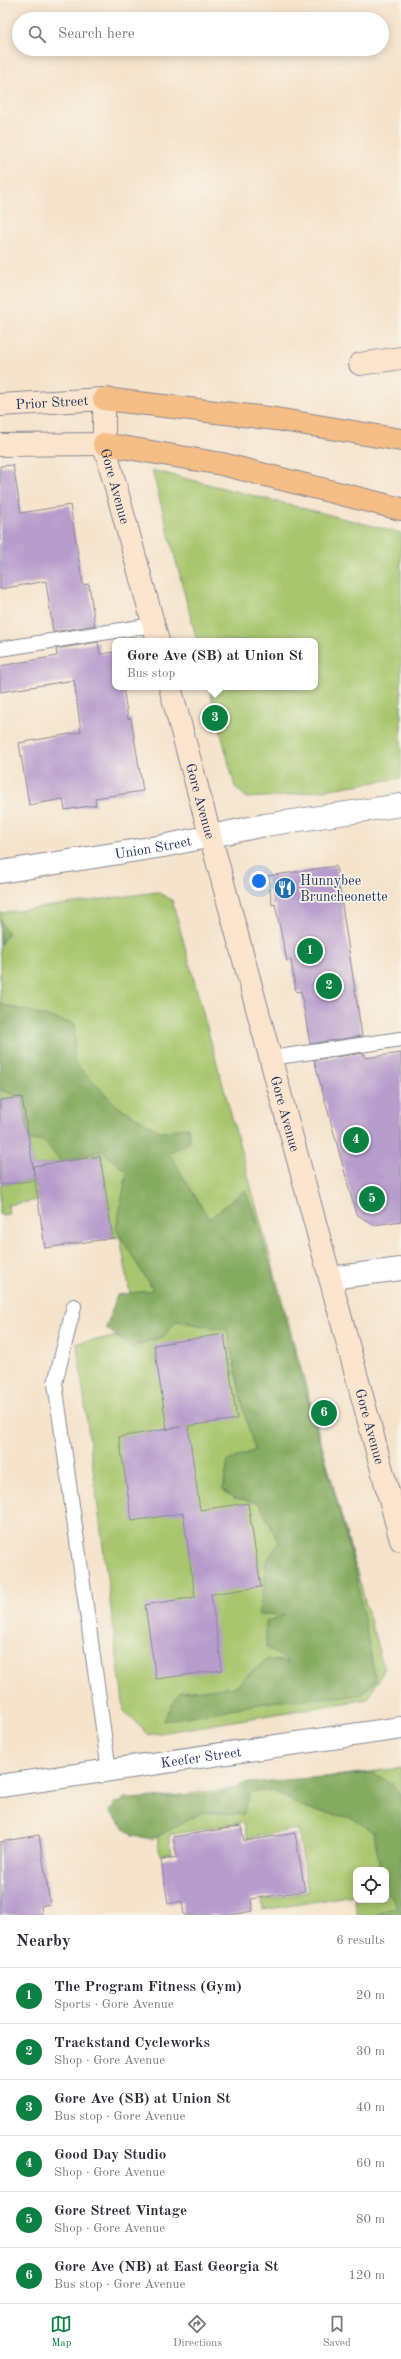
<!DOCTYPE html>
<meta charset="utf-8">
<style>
:root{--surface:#fff;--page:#f2f2f3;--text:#2b2b33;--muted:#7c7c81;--line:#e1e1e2;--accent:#0b8043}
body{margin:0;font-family:"Old Standard TT",serif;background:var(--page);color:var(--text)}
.controls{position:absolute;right:12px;bottom:12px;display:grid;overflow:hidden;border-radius:8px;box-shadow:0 2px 10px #0003}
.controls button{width:36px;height:36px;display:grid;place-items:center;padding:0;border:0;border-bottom:1px solid var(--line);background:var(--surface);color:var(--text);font:20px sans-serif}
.you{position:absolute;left:259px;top:881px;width:14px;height:14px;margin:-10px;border:3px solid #fff;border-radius:50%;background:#1a73e8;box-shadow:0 0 0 6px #1a73e833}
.badge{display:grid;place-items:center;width:26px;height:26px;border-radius:50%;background:var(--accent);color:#fff;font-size:13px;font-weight:700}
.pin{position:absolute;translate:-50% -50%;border:2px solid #fff;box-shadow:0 1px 4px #0006}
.popup{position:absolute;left:112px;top:638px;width:206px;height:52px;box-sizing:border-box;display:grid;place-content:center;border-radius:8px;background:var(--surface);filter:drop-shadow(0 1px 3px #0005);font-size:13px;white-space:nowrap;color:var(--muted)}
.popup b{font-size:15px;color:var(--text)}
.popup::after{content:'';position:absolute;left:50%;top:100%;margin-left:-8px;border:8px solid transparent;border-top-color:var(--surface)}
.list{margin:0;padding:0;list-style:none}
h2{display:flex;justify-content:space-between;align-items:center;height:52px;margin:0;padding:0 16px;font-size:17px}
h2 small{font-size:13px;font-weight:400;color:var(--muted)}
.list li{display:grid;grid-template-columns:26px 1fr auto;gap:12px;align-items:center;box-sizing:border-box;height:56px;padding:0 16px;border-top:1px solid var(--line)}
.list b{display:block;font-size:15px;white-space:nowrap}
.list p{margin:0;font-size:13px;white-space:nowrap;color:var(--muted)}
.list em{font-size:13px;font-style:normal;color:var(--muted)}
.icon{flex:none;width:22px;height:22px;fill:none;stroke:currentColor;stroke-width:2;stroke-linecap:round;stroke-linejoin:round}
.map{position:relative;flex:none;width:401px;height:1915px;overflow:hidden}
.search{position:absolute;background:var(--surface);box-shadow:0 2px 10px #0003;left:12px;right:12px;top:12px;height:44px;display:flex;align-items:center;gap:10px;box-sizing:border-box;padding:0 14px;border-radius:22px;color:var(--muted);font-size:15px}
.sheet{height:388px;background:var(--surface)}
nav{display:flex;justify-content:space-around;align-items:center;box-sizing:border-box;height:56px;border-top:1px solid var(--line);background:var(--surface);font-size:11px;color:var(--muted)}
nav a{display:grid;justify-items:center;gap:2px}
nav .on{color:var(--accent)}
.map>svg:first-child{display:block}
</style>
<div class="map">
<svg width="401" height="1915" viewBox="0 0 401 1915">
<rect width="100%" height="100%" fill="#f7f3e8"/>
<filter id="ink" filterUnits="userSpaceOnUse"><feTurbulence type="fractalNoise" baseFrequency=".025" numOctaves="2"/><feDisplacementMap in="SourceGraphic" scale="8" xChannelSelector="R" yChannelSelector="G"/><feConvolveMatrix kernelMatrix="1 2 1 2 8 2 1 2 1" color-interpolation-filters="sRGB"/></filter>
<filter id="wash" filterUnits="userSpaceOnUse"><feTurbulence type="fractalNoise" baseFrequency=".012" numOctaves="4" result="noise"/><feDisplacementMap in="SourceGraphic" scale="16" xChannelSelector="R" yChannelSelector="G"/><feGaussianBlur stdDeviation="0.9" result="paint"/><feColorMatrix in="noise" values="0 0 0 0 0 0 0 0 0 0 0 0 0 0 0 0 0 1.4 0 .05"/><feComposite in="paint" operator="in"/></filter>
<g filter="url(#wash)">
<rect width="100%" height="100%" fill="#f5e3cc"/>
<g fill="#a7c66d" stroke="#617a66" fill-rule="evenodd">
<polygon points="152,470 401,533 401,778 284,796 247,798 235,787 209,687 315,687 315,641 197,641"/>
<polygon points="157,892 172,900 384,1670 368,1699 148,1735 124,1711 77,1343 137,1333 120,1237 113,1238 100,1156 33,1166 22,1097 0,1100 0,913"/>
<polygon points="35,1180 38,1200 8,1205 9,1214 0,1215 0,1185"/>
<path d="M401 1768V1915H357L354 1895 263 1910 262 1900 308 1892 298 1829 247 1838 244 1822 169 1835 172 1854 160 1855 153 1813 119 1815 113 1803ZM356 1870H386V1900H356Z"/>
</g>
<g fill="#85ab60" stroke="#506d5f">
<polygon points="0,919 8,934 0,945"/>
<polygon points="0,1004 75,1024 74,1062 117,1106 162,1132 188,1127 190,1142 169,1153 209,1219 245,1190 257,1220 270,1266 354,1565 376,1681 360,1695 270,1702 163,1721 180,1692 234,1687 268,1659 289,1662 266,1647 266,1621 286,1615 258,1614 264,1587 266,1562 279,1543 259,1503 235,1498 223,1490 228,1461 255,1450 244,1412 227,1330 176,1321 163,1337 131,1347 106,1328 117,1295 153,1290 116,1229 127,1172 102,1151 61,1162 43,1140 30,1141 22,1097 0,1090"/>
<polygon points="374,1773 393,1785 401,1797 401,1915 376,1915 397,1906 386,1889 386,1870 380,1870 374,1832 352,1818 307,1809 271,1790 251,1792 243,1815 202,1812 153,1839 132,1836 109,1811 124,1799 218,1795 245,1783"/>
</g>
<g id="blocks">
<g fill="#b79ccc">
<polygon points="13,465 21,513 70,505 83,585 89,584 95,625 53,632 46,581 0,589 0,466"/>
<polygon points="98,642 100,654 115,652 115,687 123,687 128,719 131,718 143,791 95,798 96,805 65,810 63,799 29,805 19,743 81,732 74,680 0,692 0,666 57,656 56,649"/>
<polygon points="336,866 362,1036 310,1044 301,991 296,992 291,960 287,961 275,904 272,905 268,876"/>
<polygon points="364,1053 365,1058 401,1053 401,1221 374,1225 356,1214 314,1060"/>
<polygon points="22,1097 35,1180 0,1185 0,1100"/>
<polygon points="100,1156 113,1238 45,1248 33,1166"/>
<polygon points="224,1334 237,1419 188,1426 200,1510 248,1503 261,1587 211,1594 222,1670 156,1679 145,1605 195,1597 183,1513 132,1521 119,1437 180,1427 167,1429 154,1345"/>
<polygon points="241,1826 244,1841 295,1833 305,1891 251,1899 253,1911 231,1915 184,1915 182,1901 168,1904 161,1860 177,1857 173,1837"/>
<polygon points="39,1835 50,1904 41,1906 42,1915 0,1915 0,1842"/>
</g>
</g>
</g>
<g filter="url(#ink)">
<use href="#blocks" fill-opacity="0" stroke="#888995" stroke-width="1"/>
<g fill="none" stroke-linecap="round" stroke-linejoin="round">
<g stroke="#888995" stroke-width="16">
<g id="lane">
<polyline points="0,649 153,625"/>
<polyline points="271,1058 401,1039"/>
<polyline points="74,1306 55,1383 109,1771"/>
</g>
</g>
<g stroke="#888995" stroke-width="24">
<g id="street">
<path id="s1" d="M0 872 163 846 265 825 401 805"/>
<polyline points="330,1278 401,1269"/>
<path id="s2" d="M0 1786 401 1728"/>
</g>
</g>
<g stroke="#888995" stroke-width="24">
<g id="secondary">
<polyline points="360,364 401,358"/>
<path id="s3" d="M0 405 104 399V444L158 641"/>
<polyline points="0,445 104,444"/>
<path id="s4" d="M170 687 401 1540"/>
</g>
</g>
<g stroke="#888995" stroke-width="24">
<g id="primary">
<polyline points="104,399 276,419 401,440"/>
<polyline points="104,444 222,464 401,509"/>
</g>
</g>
<use href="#lane" stroke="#fff" stroke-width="14"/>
<use href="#street" stroke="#fff" stroke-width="22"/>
<use href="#secondary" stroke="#fbe5cf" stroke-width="22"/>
<use href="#primary" stroke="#f6be87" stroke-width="22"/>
</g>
</g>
<defs>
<g id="restaurant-disc" transform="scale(1.15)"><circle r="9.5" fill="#1f6fb2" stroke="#f7f3e8"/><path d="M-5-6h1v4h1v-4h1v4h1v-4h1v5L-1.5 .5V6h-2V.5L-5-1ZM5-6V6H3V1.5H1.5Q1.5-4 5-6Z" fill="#fff"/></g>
</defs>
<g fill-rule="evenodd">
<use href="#restaurant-disc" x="285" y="888"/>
</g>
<g text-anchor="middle" stroke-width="3.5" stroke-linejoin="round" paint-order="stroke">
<g font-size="14" fill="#1b2f5e" stroke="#f7f3e8">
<text dy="5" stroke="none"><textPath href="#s3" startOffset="52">Prior Street</textPath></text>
<text dy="5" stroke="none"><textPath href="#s3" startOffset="193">Gore Avenue</textPath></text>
<text dy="5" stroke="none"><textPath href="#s4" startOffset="118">Gore Avenue</textPath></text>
<text dy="5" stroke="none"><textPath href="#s1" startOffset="155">Union Street</textPath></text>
<text dy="5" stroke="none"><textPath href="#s4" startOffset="442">Gore Avenue</textPath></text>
<text dy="5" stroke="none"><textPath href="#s4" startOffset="766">Gore Avenue</textPath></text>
<text dy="5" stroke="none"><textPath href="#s2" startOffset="203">Keefer Street</textPath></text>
</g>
<g font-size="14" fill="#1b2f5e" stroke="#f7f3e8" text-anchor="start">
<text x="300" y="885">Hunnybee<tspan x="300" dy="16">Bruncheonette</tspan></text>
</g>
</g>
</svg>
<div class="controls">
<button><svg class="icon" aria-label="locate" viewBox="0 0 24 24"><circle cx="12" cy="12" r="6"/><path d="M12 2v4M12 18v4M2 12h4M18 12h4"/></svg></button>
</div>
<div class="you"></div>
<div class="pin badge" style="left:310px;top:951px">1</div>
<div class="pin badge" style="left:329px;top:986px">2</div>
<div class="pin badge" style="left:215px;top:718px">3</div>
<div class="popup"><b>Gore Ave (SB) at Union St</b>Bus stop</div>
<div class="pin badge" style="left:356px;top:1140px">4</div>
<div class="pin badge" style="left:372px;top:1199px">5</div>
<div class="pin badge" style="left:324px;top:1413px">6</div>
<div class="search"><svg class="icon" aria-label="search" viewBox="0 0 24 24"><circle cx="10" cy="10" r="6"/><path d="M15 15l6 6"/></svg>Search here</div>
</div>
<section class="sheet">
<h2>Nearby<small>6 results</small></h2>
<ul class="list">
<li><span class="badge">1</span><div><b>The Program Fitness (Gym)</b><p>Sports · Gore Avenue</p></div><em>20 m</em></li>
<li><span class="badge">2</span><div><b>Trackstand Cycleworks</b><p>Shop · Gore Avenue</p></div><em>30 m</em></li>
<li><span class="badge">3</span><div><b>Gore Ave (SB) at Union St</b><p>Bus stop · Gore Avenue</p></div><em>40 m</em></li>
<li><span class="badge">4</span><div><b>Good Day Studio</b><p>Shop · Gore Avenue</p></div><em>60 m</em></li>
<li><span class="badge">5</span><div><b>Gore Street Vintage</b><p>Shop · Gore Avenue</p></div><em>80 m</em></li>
<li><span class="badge">6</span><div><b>Gore Ave (NB) at East Georgia St</b><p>Bus stop · Gore Avenue</p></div><em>120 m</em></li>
</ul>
</section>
<nav>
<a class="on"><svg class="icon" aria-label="map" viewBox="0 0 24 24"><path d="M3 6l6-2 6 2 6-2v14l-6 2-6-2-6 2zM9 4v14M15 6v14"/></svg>Map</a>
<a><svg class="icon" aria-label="directions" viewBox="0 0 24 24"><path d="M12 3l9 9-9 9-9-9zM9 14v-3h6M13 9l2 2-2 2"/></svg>Directions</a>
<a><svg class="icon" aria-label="saved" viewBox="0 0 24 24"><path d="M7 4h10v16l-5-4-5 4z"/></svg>Saved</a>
</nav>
